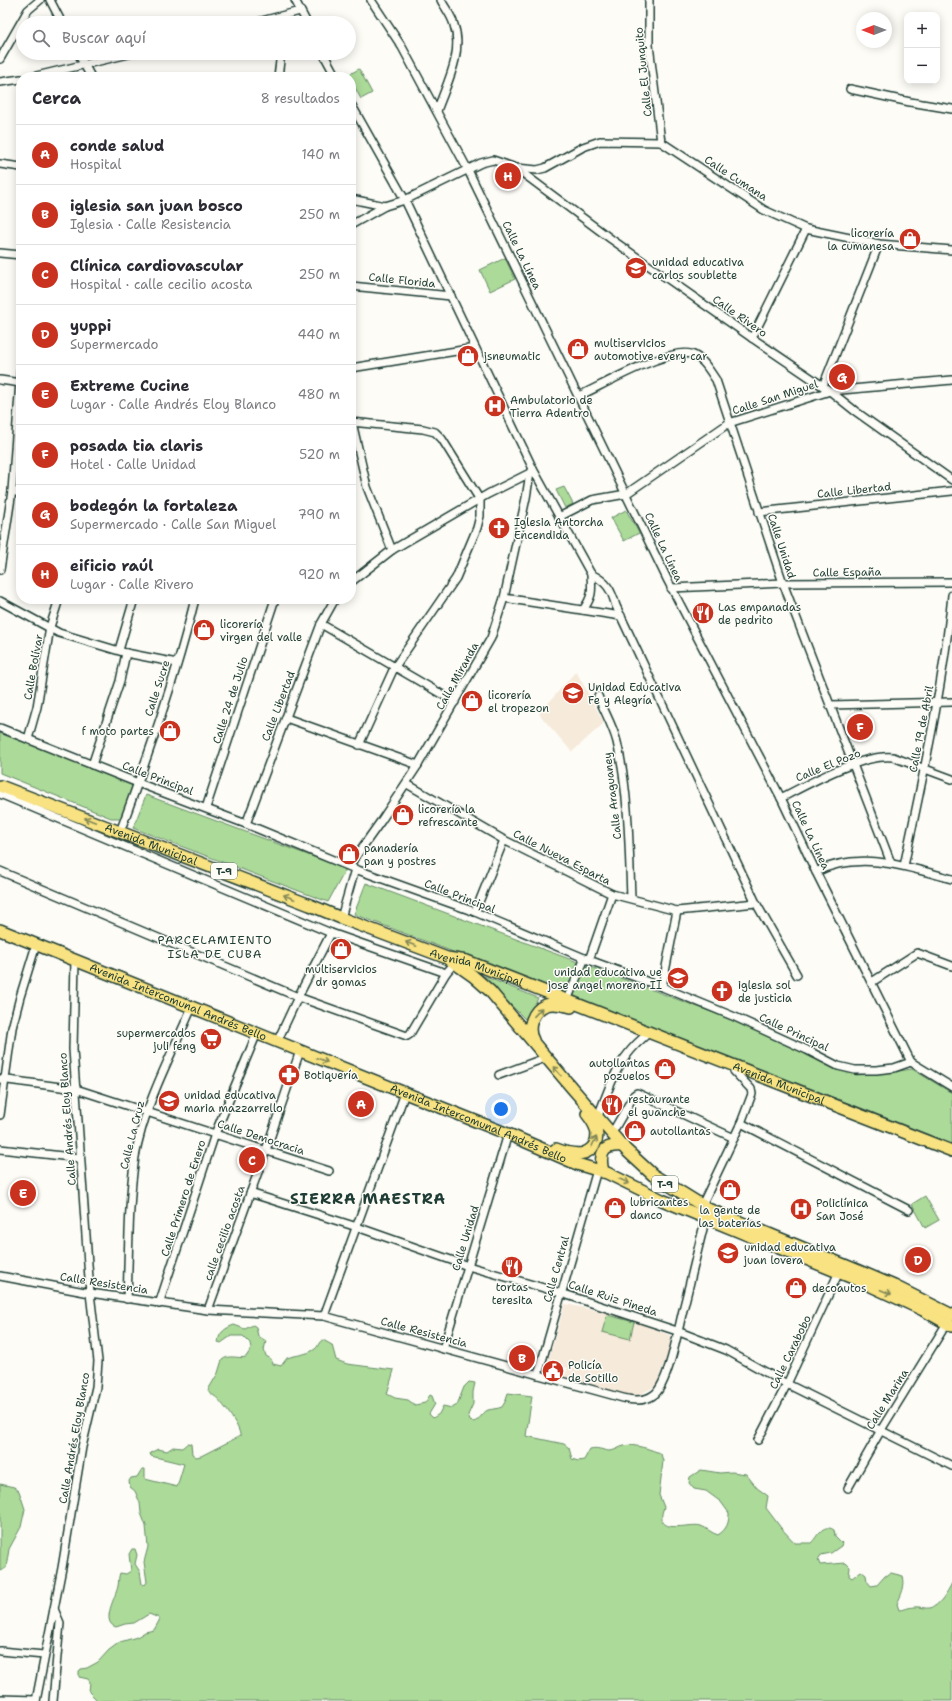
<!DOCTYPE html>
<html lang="es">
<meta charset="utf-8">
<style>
:root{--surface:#fff;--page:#f2f2f3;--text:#2b2b33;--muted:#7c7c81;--line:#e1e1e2;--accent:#c8321e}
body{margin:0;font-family:"Shantell Sans",sans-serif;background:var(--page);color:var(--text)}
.controls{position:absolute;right:12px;top:12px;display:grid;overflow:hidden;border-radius:8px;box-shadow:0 2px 10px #0003}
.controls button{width:36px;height:36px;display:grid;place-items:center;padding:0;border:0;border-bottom:1px solid var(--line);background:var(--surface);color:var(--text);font:20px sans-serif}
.compass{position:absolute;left:856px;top:12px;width:36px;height:36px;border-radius:50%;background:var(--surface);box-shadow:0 2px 10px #0003;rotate:270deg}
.you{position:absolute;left:501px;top:1109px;width:14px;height:14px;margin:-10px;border:3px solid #fff;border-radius:50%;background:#1a73e8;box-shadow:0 0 0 6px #1a73e833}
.badge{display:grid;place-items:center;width:26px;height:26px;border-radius:50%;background:var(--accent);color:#fff;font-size:13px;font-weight:700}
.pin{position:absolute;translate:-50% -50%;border:2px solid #fff;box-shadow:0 1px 4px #0006}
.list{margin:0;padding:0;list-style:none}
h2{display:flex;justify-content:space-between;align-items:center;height:52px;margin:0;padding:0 16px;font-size:17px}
h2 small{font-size:13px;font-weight:400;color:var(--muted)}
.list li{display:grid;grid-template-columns:26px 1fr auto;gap:12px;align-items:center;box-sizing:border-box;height:60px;padding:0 16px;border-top:1px solid var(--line)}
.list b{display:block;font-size:15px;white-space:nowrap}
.list p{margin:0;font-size:13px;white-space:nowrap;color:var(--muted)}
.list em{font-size:13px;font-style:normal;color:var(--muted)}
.icon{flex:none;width:22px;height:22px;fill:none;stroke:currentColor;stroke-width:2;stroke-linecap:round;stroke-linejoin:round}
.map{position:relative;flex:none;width:952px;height:1701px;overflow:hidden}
.search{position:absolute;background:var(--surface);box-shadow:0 2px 10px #0003;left:16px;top:16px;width:340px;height:44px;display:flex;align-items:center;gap:10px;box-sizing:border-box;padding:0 14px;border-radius:22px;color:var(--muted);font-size:15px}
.panel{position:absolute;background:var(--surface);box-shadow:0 2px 10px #0003;left:16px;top:72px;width:340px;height:532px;border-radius:16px}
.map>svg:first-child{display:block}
</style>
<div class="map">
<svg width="952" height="1701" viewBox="0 0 952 1701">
<rect width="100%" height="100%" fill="#fdfcf7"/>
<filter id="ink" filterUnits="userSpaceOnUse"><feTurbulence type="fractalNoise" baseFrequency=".025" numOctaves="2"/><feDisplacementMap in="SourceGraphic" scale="8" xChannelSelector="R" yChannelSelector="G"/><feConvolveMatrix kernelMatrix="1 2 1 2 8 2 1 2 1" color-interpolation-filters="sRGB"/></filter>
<g filter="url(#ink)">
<g fill="#f6eada">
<polygon points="576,671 604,723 572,752 539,714"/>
<polygon points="167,1093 177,1096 172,1108 162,1106"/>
<polygon points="565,1304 619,1315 674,1337 656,1386 635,1397 564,1378 568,1368 548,1361"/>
</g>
<g fill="#acda99" stroke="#668c66">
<polygon points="359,69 372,93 361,99 351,80 351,77 348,75"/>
<polygon points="505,258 515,279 490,291 480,270"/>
<polygon points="564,487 573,504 565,508 556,490"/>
<polygon points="626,510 639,533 624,541 611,518"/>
<polygon points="0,732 130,783 133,787 121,818 111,818 0,773"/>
<polygon points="146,795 346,869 328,902 133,828"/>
<polygon points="366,883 738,1022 856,1075 886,1073 912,1069 952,1093 952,1144 861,1108 354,914"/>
<polygon points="481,975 538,998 527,1021"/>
<polygon points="925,1196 939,1220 925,1228 912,1204"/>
<polygon points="607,1315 634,1322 630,1339 602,1332"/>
<path d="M234 1325 245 1329 253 1325 256 1327 258 1336 266 1341 264 1350 266 1356 271 1359 273 1364 281 1366 287 1358C295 1355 307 1355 315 1349 319 1346 318 1342 323 1340L332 1345 336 1360 347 1364 394 1370 387 1394 395 1398 408 1400 415 1405 425 1403 430 1395 432 1396 435 1404 429 1414 433 1418 439 1414 443 1406 452 1408 457 1405 464 1387 469 1382 475 1383 473 1392V1404L468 1415 470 1421 473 1422C480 1421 481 1413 488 1410 492 1409 497 1409 502 1407L505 1402 508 1393 532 1396 526 1436 564 1444 569 1448 572 1459 578 1461 584 1460 590 1449C597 1447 602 1450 609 1451 615 1451 619 1447 624 1446 632 1443 654 1450 661 1454L663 1461 659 1495 664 1507C652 1538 690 1522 701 1526 707 1528 711 1533 718 1535 727 1529 729 1523 729 1513L721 1502 706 1491 694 1489 689 1483 690 1477 701 1470 720 1473 732 1472 746 1474 757 1488 768 1496 766 1508 781 1528 795 1543H811C817 1538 822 1522 834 1530L835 1536 842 1543 841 1546 831 1553 821 1555 818 1560 820 1565 846 1563 850 1567 849 1576 852 1578 861 1571 866 1575 867 1581 871 1586 877 1585 885 1576 891 1573 903 1576C906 1586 901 1595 897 1604L899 1610C905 1610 908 1607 914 1607 919 1606 925 1609 930 1608 939 1607 948 1591 952 1583V1701H98L89 1692 90 1682 88 1679 79 1677V1671L81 1669 87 1668 98 1662 109 1650 120 1642 137 1637 145 1632 154 1630 159 1621V1618L149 1614 134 1623 125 1624 116 1627C100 1622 116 1597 118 1586 119 1582 118 1578 120 1573L126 1574 131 1571 129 1554 132 1549H135L137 1555 135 1564 140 1572 142 1584 145 1585 147 1582 144 1562 148 1547 146 1526 141 1513 140 1503 135 1491 130 1487 129 1481 131 1478 137 1477 142 1469H145V1479L177 1487 184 1464 151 1456 150 1453 158 1449 167 1451 173 1447 182 1448 188 1443 191 1444 192 1454 196 1457 201 1456 240 1436C241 1428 223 1404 218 1399 214 1395 211 1395 208 1390L218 1373 222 1360C229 1354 238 1359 246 1357L251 1349 250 1343 243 1336H231L221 1343 218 1342C219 1332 226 1328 234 1325Z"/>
<polygon points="0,1484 14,1487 19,1491 25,1509 21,1527 9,1549 6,1568 0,1571"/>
</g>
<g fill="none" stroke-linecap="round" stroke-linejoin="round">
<g stroke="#1f3d34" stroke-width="10">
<g id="minor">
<polyline points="50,0 62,23"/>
<polyline points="295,0 307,23"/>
<polyline points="371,0 402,47 468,170 668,581 781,798 816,872 911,1062 952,1087"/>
<polyline points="649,0 649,45 661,142"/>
<polyline points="254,23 300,11"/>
<polyline points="78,53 91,77"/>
<polyline points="323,53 336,77"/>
<polyline points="0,59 28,10 40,0"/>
<polyline points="32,77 133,53"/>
<polyline points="278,77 281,53"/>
<polyline points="0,82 21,79"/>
<polyline points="850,89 910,102 952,109"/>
<path d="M351 104 405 200 534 471 591 574C592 591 593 596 583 610"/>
<path d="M437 111C446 85 464 53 454 25 452 16 445 8 441 0"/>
<polyline points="0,164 21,167"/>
<polyline points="516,168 537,170 545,168 583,147 600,141 661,142 764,210 806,229 879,244 952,250"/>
<polyline points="351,199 385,206 405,200 481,163 493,160 516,168 611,239 752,338 830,391 855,411 952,480"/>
<polyline points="351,225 385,206"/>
<polyline points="0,253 21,255"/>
<polyline points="351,286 451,296"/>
<polyline points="752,338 806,229"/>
<polyline points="351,368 475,348"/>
<polyline points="0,380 21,383"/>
<polyline points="823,386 879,244"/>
<path d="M579 396C603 385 667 348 691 354 703 358 709 370 716 380L783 583 891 863"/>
<polyline points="351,422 423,429 435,432 442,439 480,500 480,516 477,528 456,578 394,668 359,745"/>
<polyline points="352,422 367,487 392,550"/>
<polyline points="12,491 21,493"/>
<polyline points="759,512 952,491"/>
<polyline points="559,517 592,500 626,494 729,423 830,391 952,380"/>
<polyline points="0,570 12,491 21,367"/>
<path d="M591 574C607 582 611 589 616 606L756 903"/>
<polyline points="351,582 392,550 488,494 532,472"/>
<polyline points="671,588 783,583 952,582"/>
<polyline points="504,598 621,616"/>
<polyline points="0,601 59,633 126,653 177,663"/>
<polyline points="321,624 455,702"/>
<polyline points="119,650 134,599"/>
<path d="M598 696C604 711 613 726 617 742 629 792 629 846 631 898"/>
<polyline points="830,705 952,702"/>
<polyline points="286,718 418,765"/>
<polyline points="0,728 138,783 246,824 355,869 475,912 589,960 662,987 735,1017 807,1050 838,1066 855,1070 876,1070 894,1068 911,1062"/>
<polyline points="28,739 37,707 50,627 59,599"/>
<polyline points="92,765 120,681 126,653"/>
<polyline points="407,784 504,840 612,894 677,911 756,903 797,975"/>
<polyline points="0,794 331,933 446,973"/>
<path d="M781 798C808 784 863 753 893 757L952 779"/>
<polyline points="206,808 275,599"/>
<polyline points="246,824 321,624 335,599"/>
<path d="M120 832C148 756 176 677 195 599"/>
<polyline points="349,866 381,821 418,765 491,638 504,598 526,498 530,473"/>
<path d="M904 866C923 776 943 687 952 595"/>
<polyline points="0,871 298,997 407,1036 410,1034 446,973 454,964"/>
<path d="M816 872C860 850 908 867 952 879"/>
<polyline points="475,912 504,840"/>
<polyline points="341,918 355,869"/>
<polyline points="589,960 612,894"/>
<polyline points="872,982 917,953 952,966"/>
<polyline points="662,987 677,911"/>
<polyline points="567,1000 585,958"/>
<polyline points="277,1042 298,997 331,933"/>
<polyline points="499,1075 545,1058"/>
<polyline points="0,1079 76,1089 329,1171"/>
<polyline points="0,1115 12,1028 20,997 36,945"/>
<path d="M598 1116C612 1082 616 1061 645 1036"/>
<polyline points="741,1123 909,1210"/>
<polyline points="612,1133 634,1095 637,1093 734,1138"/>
<polyline points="0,1149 80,1158"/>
<polyline points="250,1193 357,1227 468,1266 561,1293 677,1331 726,1350 787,1384 952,1466"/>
<polyline points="702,1205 741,1123 752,1094 751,1089 734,1071"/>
<path d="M0 1276 90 1293 208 1310 324 1316 623 1398C634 1401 645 1402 655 1394 669 1381 678 1330 683 1310 691 1279 698 1248 706 1217"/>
<path d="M127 1299C129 1252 128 1204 135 1157 144 1105 171 1056 192 1007"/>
<polyline points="159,1304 215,1134 257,1033"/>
<polyline points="208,1310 266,1150 300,1051"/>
<polyline points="324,1316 405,1093"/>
<polyline points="443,1349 508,1134"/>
<polyline points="538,1375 597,1170"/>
<polyline points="758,1440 787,1384 839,1272"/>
<polyline points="848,1488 881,1430 947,1323"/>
<polyline points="0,1651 44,1655"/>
<polyline points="0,1699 36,1700"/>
<polyline points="36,1701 62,1568 82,1447 96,1387 98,1361 90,1293 73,1049 75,961"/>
<polyline points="53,1701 60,1623 54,1609"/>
</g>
</g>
<g stroke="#1f3d34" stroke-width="14">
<g id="highway">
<path id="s1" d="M0 786 310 905 341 918 447 958 467 961 952 1151"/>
<path id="s2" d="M0 930 405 1093 508 1134 577 1164 607 1173 662 1200 860 1281 923 1310 952 1326"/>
<polyline points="449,959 473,976 490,991 572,1088 626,1150 653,1175 708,1209 859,1271 894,1286 952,1315"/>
<path d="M533 1040C526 1028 533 1010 546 1005 554 1002 563 1005 571 1007"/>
<path d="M556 1149C564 1152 576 1155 584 1153 587 1152 590 1150 592 1148 602 1136 595 1124 587 1114"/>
<path d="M603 1172C599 1154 602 1144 623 1146"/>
</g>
</g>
<use href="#minor" stroke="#fdfcf7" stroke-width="7"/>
<use href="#highway" stroke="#f8e281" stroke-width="11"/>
</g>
<defs><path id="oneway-shaft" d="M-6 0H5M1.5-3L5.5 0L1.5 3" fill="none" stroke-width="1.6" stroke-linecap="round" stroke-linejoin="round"/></defs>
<g stroke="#818757">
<use href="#oneway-shaft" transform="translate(90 820) rotate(-159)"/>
<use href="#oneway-shaft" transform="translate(289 897) rotate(-159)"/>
<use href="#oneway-shaft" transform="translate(411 944) rotate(-159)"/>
<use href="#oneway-shaft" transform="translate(538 1012) rotate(-47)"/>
<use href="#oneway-shaft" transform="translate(322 1060) rotate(22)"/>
<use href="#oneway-shaft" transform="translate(557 1071) rotate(-131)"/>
<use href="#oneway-shaft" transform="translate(594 1142) rotate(-64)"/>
<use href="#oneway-shaft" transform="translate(624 1181) rotate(24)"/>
<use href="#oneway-shaft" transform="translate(886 1292) rotate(23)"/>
</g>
</g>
<defs>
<g id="shop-disc" transform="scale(1.15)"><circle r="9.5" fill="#c8321e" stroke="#fdfcf7"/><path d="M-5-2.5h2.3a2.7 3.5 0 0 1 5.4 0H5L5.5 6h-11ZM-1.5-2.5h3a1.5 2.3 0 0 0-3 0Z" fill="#fff"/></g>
<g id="school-disc" transform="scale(1.15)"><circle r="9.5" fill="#c8321e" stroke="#fdfcf7"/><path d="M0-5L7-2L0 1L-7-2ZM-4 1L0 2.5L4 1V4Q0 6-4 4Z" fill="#fff"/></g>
<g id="hospital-disc" transform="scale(1.15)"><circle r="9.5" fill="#c8321e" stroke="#fdfcf7"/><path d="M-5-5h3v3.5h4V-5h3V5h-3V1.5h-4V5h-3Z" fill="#fff"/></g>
<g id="church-disc" transform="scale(1.15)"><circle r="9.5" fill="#c8321e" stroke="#fdfcf7"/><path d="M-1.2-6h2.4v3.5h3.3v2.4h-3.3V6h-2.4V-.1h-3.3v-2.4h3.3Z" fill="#fff"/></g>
<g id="restaurant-disc" transform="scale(1.15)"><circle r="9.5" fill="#c8321e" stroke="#fdfcf7"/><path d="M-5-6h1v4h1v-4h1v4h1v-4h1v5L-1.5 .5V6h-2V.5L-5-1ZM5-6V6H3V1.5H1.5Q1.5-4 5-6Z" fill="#fff"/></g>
<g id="supermarket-disc" transform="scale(1.15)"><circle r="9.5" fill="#c8321e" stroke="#fdfcf7"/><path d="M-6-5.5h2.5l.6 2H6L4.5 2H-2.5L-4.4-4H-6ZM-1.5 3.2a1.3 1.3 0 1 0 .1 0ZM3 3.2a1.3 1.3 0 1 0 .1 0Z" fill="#fff"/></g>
<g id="pharmacy-disc" transform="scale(1.15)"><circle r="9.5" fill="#c8321e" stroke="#fdfcf7"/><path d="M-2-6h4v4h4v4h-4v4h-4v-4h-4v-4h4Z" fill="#fff"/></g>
<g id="civic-disc" transform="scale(1.15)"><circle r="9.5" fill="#c8321e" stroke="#fdfcf7"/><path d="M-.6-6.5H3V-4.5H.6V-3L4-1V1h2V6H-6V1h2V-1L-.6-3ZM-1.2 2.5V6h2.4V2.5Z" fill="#fff"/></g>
</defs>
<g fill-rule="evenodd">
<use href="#shop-disc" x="910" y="239"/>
<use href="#school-disc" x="636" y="268"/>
<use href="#shop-disc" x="578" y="349"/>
<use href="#shop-disc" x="468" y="356"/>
<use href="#hospital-disc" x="495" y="406"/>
<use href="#church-disc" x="499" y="528"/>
<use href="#restaurant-disc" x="703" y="613"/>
<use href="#shop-disc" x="204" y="630"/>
<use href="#school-disc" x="573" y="693"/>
<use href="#shop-disc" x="472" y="701"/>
<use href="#shop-disc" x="170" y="731"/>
<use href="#shop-disc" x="403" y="815"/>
<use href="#shop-disc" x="349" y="854"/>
<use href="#shop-disc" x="341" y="949"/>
<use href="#school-disc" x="678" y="978"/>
<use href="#church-disc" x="722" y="991"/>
<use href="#supermarket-disc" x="211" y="1039"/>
<use href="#shop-disc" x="665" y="1069"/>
<use href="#pharmacy-disc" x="289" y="1075"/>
<use href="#school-disc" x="169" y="1101"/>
<use href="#restaurant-disc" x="612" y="1105"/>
<use href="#shop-disc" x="635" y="1131"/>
<use href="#shop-disc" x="730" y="1190"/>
<use href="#shop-disc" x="615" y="1208"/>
<use href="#hospital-disc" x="801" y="1209"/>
<use href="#school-disc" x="728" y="1253"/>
<use href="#restaurant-disc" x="512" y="1267"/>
<use href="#shop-disc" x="796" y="1288"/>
<use href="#civic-disc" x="553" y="1371"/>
</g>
<g text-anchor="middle" stroke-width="3" stroke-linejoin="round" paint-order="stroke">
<g fill="#fdfcf7" stroke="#62766e" stroke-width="1">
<rect x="211" y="863" width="26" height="16" rx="3"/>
<rect x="652" y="1176" width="26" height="16" rx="3"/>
</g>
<g font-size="10" font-weight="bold" fill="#1f3d34">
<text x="224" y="875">T-9</text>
<text x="665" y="1188">T-9</text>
</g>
<g font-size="11" fill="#1f3d34" stroke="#fdfcf7">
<text transform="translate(643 72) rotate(-96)" y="4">Calle El Junquito</text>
<text transform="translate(736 178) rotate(33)" y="4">Calle Cumana</text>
<text transform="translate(522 255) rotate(64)" y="4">Calle La Línea</text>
<text transform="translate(402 280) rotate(6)" y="4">Calle Florida</text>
<text transform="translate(740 316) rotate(35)" y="4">Calle Rivero</text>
<text transform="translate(775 397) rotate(-18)" y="4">Calle San Miguel</text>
<text transform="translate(854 490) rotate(-6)" y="4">Calle Libertad</text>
<text transform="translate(782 546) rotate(72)" y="4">Calle Unidad</text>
<text transform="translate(664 547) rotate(65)" y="4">Calle La Línea</text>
<text transform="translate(847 572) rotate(-1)" y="4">Calle España</text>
<text transform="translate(33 667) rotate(-80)" y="4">Calle Bolívar</text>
<text transform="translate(457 676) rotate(-61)" y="4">Calle Miranda</text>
<text transform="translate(157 688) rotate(-72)" y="4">Calle Sucre</text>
<text transform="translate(230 700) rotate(-72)" y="4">Calle 24 de Julio</text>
<text transform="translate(278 706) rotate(-69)" y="4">Calle Libertad</text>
<text transform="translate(921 729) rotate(-79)" y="4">Calle 19 de Abril</text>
<text transform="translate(828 765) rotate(-22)" y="4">Calle El Pozo</text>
<text transform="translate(158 778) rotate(21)" y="4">Calle Principal</text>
<text transform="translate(612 796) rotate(-97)" y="4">Calle Araguaney</text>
<text transform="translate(811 835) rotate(65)" y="4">Calle La Línea</text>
<text dy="4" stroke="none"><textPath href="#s1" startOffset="162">Avenida Municipal</textPath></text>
<text transform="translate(562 857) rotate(27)" y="4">Calle Nueva Esparta</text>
<text transform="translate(460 896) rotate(21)" y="4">Calle Principal</text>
<text dy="4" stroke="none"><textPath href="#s1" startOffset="510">Avenida Municipal</textPath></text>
<text dy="4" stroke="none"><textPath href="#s2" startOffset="192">Avenida Intercomunal Andrés Bello</textPath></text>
<text transform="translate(794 1032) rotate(25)" y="4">Calle Principal</text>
<text dy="4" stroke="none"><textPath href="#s1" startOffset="834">Avenida Municipal</textPath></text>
<text transform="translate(67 1119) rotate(-94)" y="4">Calle Andrés Eloy Blanco</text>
<text dy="4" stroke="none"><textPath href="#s2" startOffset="516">Avenida Intercomunal Andrés Bello</textPath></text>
<text transform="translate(132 1135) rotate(-76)" y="4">Calle La Cruz</text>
<text transform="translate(261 1137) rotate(18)" y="4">Calle Democracia</text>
<text transform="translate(183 1198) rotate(-72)" y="4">Calle Primero de Enero</text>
<text transform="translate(224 1233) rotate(-70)" y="4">calle cecilio acosta</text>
<text transform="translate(465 1238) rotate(-73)" y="4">Calle Unidad</text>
<text transform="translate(556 1269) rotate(-74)" y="4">Calle Central</text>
<text transform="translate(104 1283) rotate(9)" y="4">Calle Resistencia</text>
<text transform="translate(613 1298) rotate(18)" y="4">Calle Ruiz Pineda</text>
<text transform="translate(424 1332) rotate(15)" y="4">Calle Resistencia</text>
<text transform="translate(790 1352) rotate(-64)" y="4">Calle Carabobo</text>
<text transform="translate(887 1399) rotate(-58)" y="4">Calle Marina</text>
<text transform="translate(74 1438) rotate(-80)" y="4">Calle Andrés Eloy Blanco</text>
</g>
<g font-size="11" fill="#1f3d34" stroke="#fdfcf7" text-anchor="start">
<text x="894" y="237" text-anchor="end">licorería<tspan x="894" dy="13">la cumanesa</tspan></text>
<text x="652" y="266">unidad educativa<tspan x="652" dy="13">carlos soublette</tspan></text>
<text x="594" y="347">multiservicios<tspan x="594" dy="13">automotive every car</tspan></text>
<text x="484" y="360">jsneumatic</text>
<text x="510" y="404">Ambulatorio de<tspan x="510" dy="13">Tierra Adentro</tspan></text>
<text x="514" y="526">Iglesia Antorcha<tspan x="514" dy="13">Encendida</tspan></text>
<text x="718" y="611">Las empanadas<tspan x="718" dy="13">de pedrito</tspan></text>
<text x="220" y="628">licorería<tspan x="220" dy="13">virgen del valle</tspan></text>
<text x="588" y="691">Unidad Educativa<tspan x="588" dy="13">Fe y Alegría</tspan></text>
<text x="488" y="699">licorería<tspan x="488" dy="13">el tropezon</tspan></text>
<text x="154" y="735" text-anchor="end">f moto partes</text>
<text x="418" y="813">licorería la<tspan x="418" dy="13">refrescante</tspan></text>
<text x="364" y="852">panadería<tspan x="364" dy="13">pan y postres</tspan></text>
<text x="341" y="973" text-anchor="middle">multiservicios<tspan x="341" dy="13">dr gomas</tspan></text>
<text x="662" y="976" text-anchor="end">unidad educativa ue<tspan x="662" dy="13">jose angel moreno II</tspan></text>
<text x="738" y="989">iglesia sol<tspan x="738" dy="13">de justicia</tspan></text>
<text x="196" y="1037" text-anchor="end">supermercados<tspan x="196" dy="13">juli feng</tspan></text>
<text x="650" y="1067" text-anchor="end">autollantas<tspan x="650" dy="13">pozuelos</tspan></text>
<text x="304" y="1079">Botiquería</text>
<text x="184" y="1099">unidad educativa<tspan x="184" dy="13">maria mazzarrello</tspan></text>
<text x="628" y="1103">restaurante<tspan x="628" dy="13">el guanche</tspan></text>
<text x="650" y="1135">autollantas</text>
<text x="630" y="1206">lubricantes<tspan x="630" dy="13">danco</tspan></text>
<text x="816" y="1207">Policlínica<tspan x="816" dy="13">San José</tspan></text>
<text x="730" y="1214" text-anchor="middle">la gente de<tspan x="730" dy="13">las baterías</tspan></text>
<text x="744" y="1251">unidad educativa<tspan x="744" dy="13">juan lovera</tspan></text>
<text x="512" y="1291" text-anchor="middle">tortas<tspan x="512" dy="13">teresita</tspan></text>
<text x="812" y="1292">decoautos</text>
<text x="568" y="1369">Policía<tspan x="568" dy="13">de Sotillo</tspan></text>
</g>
<g font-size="12" letter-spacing="1" fill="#1f3d34" stroke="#fdfcf7">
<text x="215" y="944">PARCELAMIENTO<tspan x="215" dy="14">ISLA DE CUBA</tspan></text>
</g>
<g font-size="15" font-weight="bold" letter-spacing="1" fill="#1f3d34" stroke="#fdfcf7">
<text x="368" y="1204">SIERRA MAESTRA</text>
</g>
</g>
</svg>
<div class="controls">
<button>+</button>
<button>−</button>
</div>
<svg class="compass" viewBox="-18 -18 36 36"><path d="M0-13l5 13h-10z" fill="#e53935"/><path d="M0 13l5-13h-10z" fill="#7c7c81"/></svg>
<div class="you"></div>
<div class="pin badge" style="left:361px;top:1104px">A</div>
<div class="pin badge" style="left:522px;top:1358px">B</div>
<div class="pin badge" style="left:252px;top:1160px">C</div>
<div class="pin badge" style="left:918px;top:1260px">D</div>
<div class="pin badge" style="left:23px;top:1193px">E</div>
<div class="pin badge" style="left:860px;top:727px">F</div>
<div class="pin badge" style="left:842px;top:377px">G</div>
<div class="pin badge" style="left:508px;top:176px">H</div>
<div class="search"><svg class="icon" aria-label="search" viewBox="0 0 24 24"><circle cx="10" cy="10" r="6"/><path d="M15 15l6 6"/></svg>Buscar aquí</div>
<section class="panel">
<h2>Cerca<small>8 resultados</small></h2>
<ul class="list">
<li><span class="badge">A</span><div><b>conde salud</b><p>Hospital</p></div><em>140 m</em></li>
<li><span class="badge">B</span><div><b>iglesia san juan bosco</b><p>Iglesia · Calle Resistencia</p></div><em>250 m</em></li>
<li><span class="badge">C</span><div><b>Clínica cardiovascular</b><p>Hospital · calle cecilio acosta</p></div><em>250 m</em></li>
<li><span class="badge">D</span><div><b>yuppi</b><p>Supermercado</p></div><em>440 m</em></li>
<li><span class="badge">E</span><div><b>Extreme Cucine</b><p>Lugar · Calle Andrés Eloy Blanco</p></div><em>480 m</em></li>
<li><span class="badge">F</span><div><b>posada tia claris</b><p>Hotel · Calle Unidad</p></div><em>520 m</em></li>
<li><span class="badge">G</span><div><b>bodegón la fortaleza</b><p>Supermercado · Calle San Miguel</p></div><em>790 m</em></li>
<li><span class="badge">H</span><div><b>eificio raúl</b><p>Lugar · Calle Rivero</p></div><em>920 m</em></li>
</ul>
</section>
</div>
